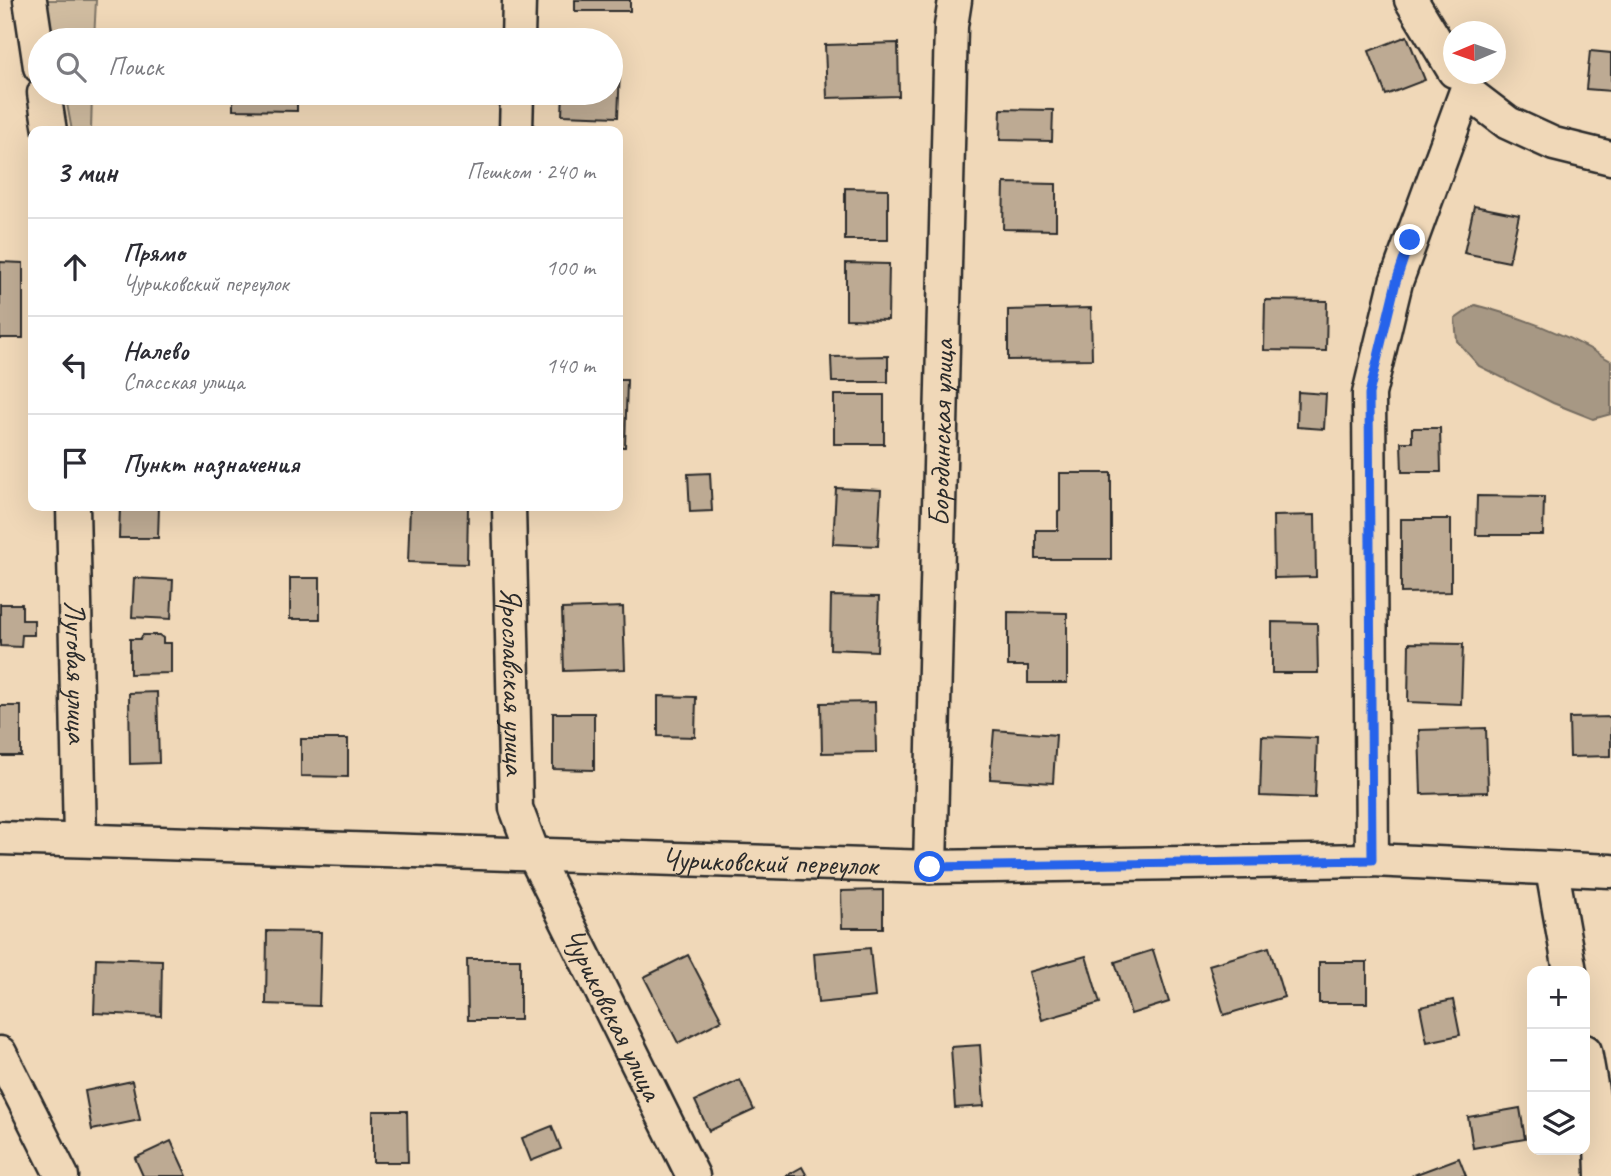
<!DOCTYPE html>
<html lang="ru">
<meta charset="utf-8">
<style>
:root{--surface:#fff;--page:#f2f2f3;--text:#2b2b33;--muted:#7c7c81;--line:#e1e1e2}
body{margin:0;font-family:Caveat,sans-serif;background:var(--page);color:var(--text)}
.controls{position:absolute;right:21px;bottom:21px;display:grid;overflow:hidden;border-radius:14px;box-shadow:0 7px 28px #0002}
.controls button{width:63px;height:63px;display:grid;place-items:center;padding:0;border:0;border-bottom:2px solid var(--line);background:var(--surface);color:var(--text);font:35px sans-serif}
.compass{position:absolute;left:1443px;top:21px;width:63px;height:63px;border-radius:50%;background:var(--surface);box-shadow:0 7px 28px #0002;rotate:268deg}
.stop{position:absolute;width:21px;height:21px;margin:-16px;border:5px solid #2563eb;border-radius:50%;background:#fff}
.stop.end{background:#2563eb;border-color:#fff;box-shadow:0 2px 7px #0008}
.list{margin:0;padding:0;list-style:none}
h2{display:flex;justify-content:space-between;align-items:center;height:91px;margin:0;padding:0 28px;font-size:30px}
h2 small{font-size:23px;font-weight:400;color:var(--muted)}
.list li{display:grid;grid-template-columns:46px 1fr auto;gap:21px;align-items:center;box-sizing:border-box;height:98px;padding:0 28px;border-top:2px solid var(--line)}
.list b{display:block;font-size:26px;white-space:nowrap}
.list p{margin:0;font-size:23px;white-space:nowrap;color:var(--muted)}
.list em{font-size:23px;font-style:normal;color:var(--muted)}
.icon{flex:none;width:38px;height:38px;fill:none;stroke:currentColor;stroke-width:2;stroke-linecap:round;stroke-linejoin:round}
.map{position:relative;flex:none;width:1611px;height:1176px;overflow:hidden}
.search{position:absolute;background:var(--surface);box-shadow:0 7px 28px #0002;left:28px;top:28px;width:595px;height:77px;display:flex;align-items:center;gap:18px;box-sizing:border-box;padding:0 24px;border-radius:38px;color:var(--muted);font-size:26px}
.panel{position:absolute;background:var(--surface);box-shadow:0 7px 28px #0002;left:28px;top:126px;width:595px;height:385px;border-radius:14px}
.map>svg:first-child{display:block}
</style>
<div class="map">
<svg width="1611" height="1176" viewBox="0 0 1611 1176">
<rect width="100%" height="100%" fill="#f0d8b8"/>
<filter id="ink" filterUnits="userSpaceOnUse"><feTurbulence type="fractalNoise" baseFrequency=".0143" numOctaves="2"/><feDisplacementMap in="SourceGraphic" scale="14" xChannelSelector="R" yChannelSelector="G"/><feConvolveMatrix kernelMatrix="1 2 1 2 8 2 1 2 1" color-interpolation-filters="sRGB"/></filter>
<g filter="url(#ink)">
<g fill="#d0bca0" stroke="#7e7466" stroke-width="2">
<polygon points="46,0 96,0 94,40 54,40"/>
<polygon points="65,93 92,93 91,131 72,131"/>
</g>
<path fill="#a79884" stroke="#756c60" stroke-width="2" d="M1475 305C1522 317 1569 335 1611 361V414L1593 419 1553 403 1479 366 1457 341 1455 319Z"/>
<g fill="#bdaa93" stroke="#2b2b2b" stroke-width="2">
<rect x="575" y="0" width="55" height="11"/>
<polygon points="1407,36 1425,80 1386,95 1369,51"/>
<rect x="402" y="37" width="53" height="3"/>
<polygon points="898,43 899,96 827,98 825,45"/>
<polygon points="1590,51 1611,53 1611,91 1586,89"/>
<polygon points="611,70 620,70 618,117 562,115 563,93 611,93"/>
<polygon points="233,93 297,93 297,111 233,110"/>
<polygon points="1001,109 1053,110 1052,141 1000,140"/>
<polygon points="1004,183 1056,184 1056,230 1003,229"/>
<polygon points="845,188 888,189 888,240 845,240"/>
<polygon points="1474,206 1519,215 1509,262 1464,253"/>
<polygon points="0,262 23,263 23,338 0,338"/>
<polygon points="846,263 889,264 888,320 846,319"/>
<polygon points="1265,300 1327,301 1326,351 1264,350"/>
<polygon points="1091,308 1092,359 1008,360 1008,310"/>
<polygon points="888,356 888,382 832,382 831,357"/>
<polygon points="618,380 627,380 625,447 618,447"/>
<polygon points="1298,392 1326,394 1324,429 1297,427"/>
<rect x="834" y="395" width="50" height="49"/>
<polygon points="1412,428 1440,428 1441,472 1402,472 1401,442 1412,442"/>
<polygon points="710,473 712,511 690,512 688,474"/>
<polygon points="1060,473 1111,473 1111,559 1036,559 1036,530 1058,530 1058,512 1060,511"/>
<polygon points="836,488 881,490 878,546 833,544"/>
<polygon points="1477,496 1544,497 1543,535 1476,535"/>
<polygon points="120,506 159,506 158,538 119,538"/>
<polygon points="410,506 468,506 467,564 408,562"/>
<polygon points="1315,515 1316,577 1274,578 1273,516"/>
<polygon points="1401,519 1451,519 1451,592 1401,593"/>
<polygon points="134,578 173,580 171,619 132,617"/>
<rect x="290" y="578" width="30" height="41"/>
<polygon points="831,596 879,597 877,651 830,649"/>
<polygon points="0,604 22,604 22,620 34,620 34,635 22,635 21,647 0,646"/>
<polygon points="623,607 625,669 564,671 562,609"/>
<polygon points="1008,612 1067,613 1067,683 1028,683 1028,666 1008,666"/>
<polygon points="1272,622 1317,623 1318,673 1272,673"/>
<polygon points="143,635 159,635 163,638 163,643 171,643 171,673 130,674 130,639 140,639"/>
<polygon points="1409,643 1463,644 1461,704 1408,702"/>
<polygon points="157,692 159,763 130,764 129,693"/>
<polygon points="658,696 696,697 695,737 658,736"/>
<polygon points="875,702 876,752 822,753 821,703"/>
<rect x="0" y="706" width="21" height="50"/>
<polygon points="553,713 594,713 594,770 553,769"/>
<polygon points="1611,717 1611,756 1570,757 1569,718"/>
<polygon points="1486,728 1488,792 1421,794 1419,730"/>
<polygon points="994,730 1056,735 1053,783 990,779"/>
<polygon points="1262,736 1317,738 1315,798 1260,796"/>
<polygon points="301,739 348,739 348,777 301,776"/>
<polygon points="883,890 883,928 842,928 841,891"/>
<polygon points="267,931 321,932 319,1006 266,1004"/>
<polygon points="1269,947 1284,997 1224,1015 1209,965"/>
<polygon points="870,948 875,997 818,1003 814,953"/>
<polygon points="1153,950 1169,1002 1131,1014 1115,962"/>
<polygon points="688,955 722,1020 678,1043 644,977"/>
<polygon points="1086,956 1100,1003 1042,1020 1029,972"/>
<polygon points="96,958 162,960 161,1016 94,1013"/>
<polygon points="467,959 520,959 520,1020 468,1020"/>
<rect x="1319" y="962" width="48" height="41"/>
<polygon points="1453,1000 1460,1035 1427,1042 1420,1007"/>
<polygon points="980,1045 984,1106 955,1108 951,1047"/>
<polygon points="740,1080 754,1110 709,1131 695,1101"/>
<polygon points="132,1081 140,1120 92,1130 85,1091"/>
<polygon points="1520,1108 1525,1139 1473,1148 1468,1117"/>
<polygon points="373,1111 407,1111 408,1162 373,1162"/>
<polygon points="552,1126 561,1149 531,1161 522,1138"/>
<polygon points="171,1141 187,1176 143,1176 135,1158"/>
<polygon points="1459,1158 1466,1176 1411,1176"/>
<polygon points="802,1167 807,1176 786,1176"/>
</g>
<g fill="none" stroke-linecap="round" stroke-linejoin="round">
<g stroke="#2b2b2b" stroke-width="37">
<g id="minor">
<polyline points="30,0 40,67"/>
<polyline points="1411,0 1454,71"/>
<polyline points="518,40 519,0"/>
<polyline points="44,93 50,131"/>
<polyline points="516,131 517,93"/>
<path id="s1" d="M73 506 80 839"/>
<path id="s2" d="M509 506 516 808 533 853 693 1176"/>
<path id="s3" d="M0 838 930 867 1372 860 1611 871"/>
<polyline points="1372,860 1369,394 1396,282 1466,91 1508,123 1554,144 1611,158"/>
<path id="s4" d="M930 867 951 26 955 0"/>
<polyline points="1552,870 1570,971"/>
<polyline points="1585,1051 1601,1142 1602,1176"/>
<polyline points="0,1053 62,1176"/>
</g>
</g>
<use href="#minor" stroke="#f0d8b8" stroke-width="32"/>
</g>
</g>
<g fill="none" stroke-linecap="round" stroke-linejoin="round" filter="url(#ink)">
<polyline stroke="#2563eb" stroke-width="9" points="930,867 1372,860 1369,394 1396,282 1410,240"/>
</g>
<g text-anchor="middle" stroke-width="7" stroke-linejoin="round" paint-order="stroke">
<g font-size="30" fill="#2b2b2b" stroke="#f0d8b8">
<text dy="10" stroke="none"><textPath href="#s4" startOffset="434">Бородинская улица</textPath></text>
<text dy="10" stroke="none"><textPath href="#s1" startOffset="166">Луговая улица</textPath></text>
<text dy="10" stroke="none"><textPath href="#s2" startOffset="175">Ярославская улица</textPath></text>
<text dy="10" stroke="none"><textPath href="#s3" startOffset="770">Чуриковский переулок</textPath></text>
<text dy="10" stroke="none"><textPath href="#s2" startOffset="530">Чуриковская улица</textPath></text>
</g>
</g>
</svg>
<div class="controls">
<button>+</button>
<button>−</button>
<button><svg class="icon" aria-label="layers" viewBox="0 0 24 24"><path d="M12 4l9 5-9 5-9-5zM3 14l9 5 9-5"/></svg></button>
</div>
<svg class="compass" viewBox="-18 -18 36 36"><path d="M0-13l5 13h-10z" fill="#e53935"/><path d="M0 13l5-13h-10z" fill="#7c7c81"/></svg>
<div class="stop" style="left:930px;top:867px"></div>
<div class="stop end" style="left:1410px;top:240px"></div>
<div class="search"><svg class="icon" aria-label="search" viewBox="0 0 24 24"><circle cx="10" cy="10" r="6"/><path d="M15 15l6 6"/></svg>Поиск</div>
<section class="panel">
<h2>3 мин<small>Пешком · 240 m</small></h2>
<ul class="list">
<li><svg class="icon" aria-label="ahead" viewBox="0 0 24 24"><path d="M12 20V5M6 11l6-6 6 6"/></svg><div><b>Прямо</b><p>Чуриковский переулок</p></div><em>100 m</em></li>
<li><svg class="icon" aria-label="left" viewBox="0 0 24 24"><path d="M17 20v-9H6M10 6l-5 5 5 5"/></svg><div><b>Налево</b><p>Спасская улица</p></div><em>140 m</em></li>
<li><svg class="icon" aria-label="arrive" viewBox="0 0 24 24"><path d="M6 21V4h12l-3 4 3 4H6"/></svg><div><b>Пункт назначения</b></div></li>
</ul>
</section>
</div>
